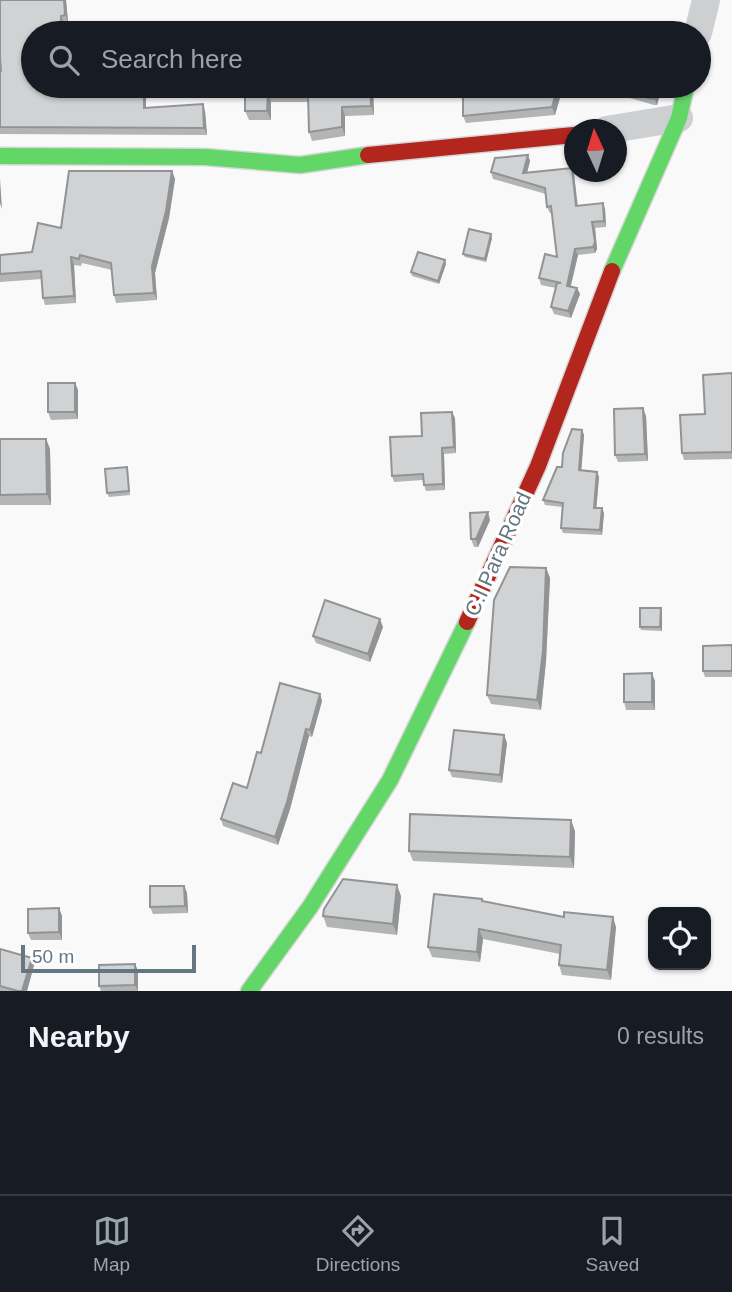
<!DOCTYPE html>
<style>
:root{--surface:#171b24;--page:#242831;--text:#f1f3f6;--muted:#9ea1a6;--line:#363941;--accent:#99a4ac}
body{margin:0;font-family:Helvetica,sans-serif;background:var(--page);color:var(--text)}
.controls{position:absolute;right:21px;bottom:21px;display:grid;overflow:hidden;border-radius:14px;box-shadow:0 2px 5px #0004}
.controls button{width:63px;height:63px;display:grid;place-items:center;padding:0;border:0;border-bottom:2px solid var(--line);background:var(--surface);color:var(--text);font:35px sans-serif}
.compass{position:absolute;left:564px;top:119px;width:63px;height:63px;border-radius:50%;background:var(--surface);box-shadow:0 2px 5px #0004;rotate:356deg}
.scale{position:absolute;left:21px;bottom:18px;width:175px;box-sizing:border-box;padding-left:7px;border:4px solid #657683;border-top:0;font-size:19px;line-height:24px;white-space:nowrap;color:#657683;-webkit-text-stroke:5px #fff;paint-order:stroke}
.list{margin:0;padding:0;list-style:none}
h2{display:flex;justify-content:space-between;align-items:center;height:91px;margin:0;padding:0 28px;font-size:30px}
h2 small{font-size:23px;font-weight:400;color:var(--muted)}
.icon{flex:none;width:38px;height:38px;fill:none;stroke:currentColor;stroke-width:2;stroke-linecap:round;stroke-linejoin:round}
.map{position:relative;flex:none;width:732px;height:991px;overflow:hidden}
.search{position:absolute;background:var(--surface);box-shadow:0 2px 5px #0004;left:21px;right:21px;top:21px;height:77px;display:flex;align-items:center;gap:18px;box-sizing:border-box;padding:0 24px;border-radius:38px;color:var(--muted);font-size:26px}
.sheet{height:203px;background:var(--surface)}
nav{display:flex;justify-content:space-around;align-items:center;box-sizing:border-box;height:98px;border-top:2px solid var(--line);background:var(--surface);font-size:19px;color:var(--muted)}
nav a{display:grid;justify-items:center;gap:4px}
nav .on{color:var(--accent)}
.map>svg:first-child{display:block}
</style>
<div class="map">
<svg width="732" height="991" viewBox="0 0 732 991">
<rect width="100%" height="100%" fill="#f9f9f9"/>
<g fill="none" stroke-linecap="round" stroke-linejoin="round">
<g stroke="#d5d6d7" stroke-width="19">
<g id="fast">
<polyline points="0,156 205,157 300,165 368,155"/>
<polyline points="612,271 679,118 686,86"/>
<polyline points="249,991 310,907 390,780 467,622"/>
</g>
</g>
<g stroke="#d5d6d7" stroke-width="19">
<g id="jam">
<polyline points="368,155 574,135"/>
<polyline points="467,622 538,466 612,271"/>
</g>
</g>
<g stroke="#cecfd0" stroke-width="28">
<polyline points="698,33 706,0"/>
<polyline points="606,130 679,118"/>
</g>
<use href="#fast" stroke="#63d668" stroke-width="16"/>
<use href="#jam" stroke="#b3261e" stroke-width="16"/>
</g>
<g fill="#b3b5b5">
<polygon points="66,0 68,22 63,22 33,86 146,86 146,108 205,111 207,135 0,134 0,71 1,71"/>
<polygon points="245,86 373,86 374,115 345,116 345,136 312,141 309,132 308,102 271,102 271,120 249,120 245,111"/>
<polygon points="460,86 560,86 562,91 555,115 466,123 463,116 463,86"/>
<polygon points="614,86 662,86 657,105 654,105 616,94 613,88"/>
<polygon points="528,155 530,161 527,173 572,168 574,174 578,206 603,203 605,209 606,227 595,228 597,249 595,253 578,255 571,286 577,288 580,294 571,318 554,314 551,307 556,288 541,285 539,278 557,257 552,213 550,213 547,207 546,194 493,179 491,172"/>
<polygon points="172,171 175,179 169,218 155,273 157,300 116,303 114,295 112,270 82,263 81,266 74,265 76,303 45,305 43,298 42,279 0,282 0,255 32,252 61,228"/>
<polygon points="492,238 486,262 465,257 463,254"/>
<polygon points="446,264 439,284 412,276 411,272"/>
<polygon points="732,373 732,459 684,460 682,453 705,414"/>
<polygon points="75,383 78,390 78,419 51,420 48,412"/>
<polygon points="646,416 648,461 618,462 615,455"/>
<polygon points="455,418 456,453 444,454 445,490 426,491 424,485 423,480 394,482 392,476 422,436"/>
<polygon points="582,430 584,435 581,471 597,472 599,477 596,508 604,513 602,535 563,533 561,528 562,507 545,505 543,500"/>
<polygon points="0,439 46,439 50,449 51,505 0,505"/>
<polygon points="128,471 130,495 109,497 107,493"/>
<polygon points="490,520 478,547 474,547 471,539"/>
<polygon points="546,568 550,578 546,661 541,710 491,704 487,695"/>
<polygon points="662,612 662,631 641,630 640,627"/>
<polygon points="383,627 370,662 316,643 313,636"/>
<polygon points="732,645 732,677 705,677 703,671"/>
<polygon points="655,681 655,710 626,710 624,702"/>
<polygon points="320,694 322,701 312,737 309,736 290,809 278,845 223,826 221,819 247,788 261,753"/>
<polygon points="504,735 507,743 502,783 452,777 449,770"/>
<polygon points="575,831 574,868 413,861 409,851"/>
<polygon points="184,886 187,893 188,913 153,914 150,907"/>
<polygon points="401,896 397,935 327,927 323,916"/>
<polygon points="483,901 616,927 611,980 562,975 559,965 560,954 483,939 480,962 432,957 428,947"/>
<polygon points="59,908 62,916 62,940 31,940 28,933"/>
<polygon points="0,949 32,958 34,965 27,991 0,991"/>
<polygon points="135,964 138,971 138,991 101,991 99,986"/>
</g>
<g fill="#929394">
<polygon points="64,0 66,0 68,22 65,15"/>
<polygon points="61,16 63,22 63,33 61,33"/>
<polygon points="144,86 146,86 146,115 144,108"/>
<polygon points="370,86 373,86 374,115 371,106"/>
<polygon points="558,86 560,86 562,91 555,115 552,107"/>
<polygon points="658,86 662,86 657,105 654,98"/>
<polygon points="268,93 271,102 271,120 267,111"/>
<polygon points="203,104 205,111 207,135 204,128"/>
<polygon points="342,107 345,116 345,136 342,127"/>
<polygon points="528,155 530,161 525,180 523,173"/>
<polygon points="572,168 574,174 578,212 576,206"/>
<polygon points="172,171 175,179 169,218 155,273 157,300 154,293 152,266"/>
<polygon points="0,179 2,209 0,203"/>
<polygon points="603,203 605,209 606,227 604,221"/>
<polygon points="592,222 595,228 597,249 595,253 593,247"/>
<polygon points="491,234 492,238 486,262 485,259"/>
<polygon points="575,249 578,255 569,292 567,286"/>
<polygon points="71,257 74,265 76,303 74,296"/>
<polygon points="445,260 446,264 439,284 438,281"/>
<polygon points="577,288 580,294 571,318 568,311"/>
<polygon points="75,383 78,390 78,419 75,412"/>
<polygon points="643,408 646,416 648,461 645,454"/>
<polygon points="452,412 455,418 456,453 454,447"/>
<polygon points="582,430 584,435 581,475 579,470"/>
<polygon points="46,439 50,449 51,505 47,494"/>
<polygon points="442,448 444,454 445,490 443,484"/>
<polygon points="597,472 599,477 596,513 594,508"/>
<polygon points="602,508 604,513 602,535 600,530"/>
<polygon points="488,512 490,520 478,547 476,539"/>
<polygon points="546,568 550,578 546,661 541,710 537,700"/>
<polygon points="661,608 662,612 662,631 660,627"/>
<polygon points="380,619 383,627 370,662 368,654"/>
<polygon points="652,673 655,681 655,710 652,702"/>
<polygon points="320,694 322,701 312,737 310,730"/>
<polygon points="306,729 309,736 290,809 278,845 275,837"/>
<polygon points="504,735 507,743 502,783 500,775"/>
<polygon points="571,820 575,831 574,868 570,857"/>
<polygon points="397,885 401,896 397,935 393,924"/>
<polygon points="184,886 187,893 188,913 185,906"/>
<polygon points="59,908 62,916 62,940 59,932"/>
<polygon points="613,917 616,927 611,980 607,970"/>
<polygon points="479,929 483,939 480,962 477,952"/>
<polygon points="32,958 34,965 27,991 22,991"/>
<polygon points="135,964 138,971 138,991 135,985"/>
</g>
<g fill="#d0d2d3" stroke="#929394" stroke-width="2">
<polygon points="0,0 64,0 65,15 61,16 61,33 33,33 33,86 144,86 144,108 203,104 204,128 0,127 0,71 1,71 0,57"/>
<polygon points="245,86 370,86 371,106 342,107 342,127 309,132 308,93 268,93 267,111 245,111"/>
<polygon points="463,86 558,86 552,107 463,116"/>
<polygon points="614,86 658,86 654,98 652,99 613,88"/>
<polygon points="528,155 523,173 572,168 576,206 603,203 604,221 592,222 595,242 593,247 575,249 567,286 577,288 568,311 551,307 557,283 561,283 539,278 545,254 557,257 551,206 547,207 545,188 491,172 495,158"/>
<polygon points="69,171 172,171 166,211 152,266 154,293 114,295 111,263 80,255 79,259 71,257 74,296 43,298 41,271 0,274 0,255 32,252 38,223 61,228"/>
<polygon points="469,229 491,234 485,259 463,254"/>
<polygon points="418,252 445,260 438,281 411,272"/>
<polygon points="732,373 732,452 682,453 680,415 705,414 703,375"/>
<rect x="48" y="383" width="27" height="29"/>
<polygon points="643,408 645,454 615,455 614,409"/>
<polygon points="452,412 454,447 442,448 443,484 424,485 423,474 392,476 390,437 422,436 421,413"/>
<polygon points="572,429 582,430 579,470 597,472 594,508 602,508 600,530 561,528 563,503 543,500 557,467 562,467 563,453"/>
<polygon points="0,439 46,439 47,494 0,495"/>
<polygon points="127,467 129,491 107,493 105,469"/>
<polygon points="488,512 476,539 471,539 470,513"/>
<polygon points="510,567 546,568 543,651 537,700 487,695 494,600"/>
<polygon points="325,600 380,619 368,654 313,636"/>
<polygon points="640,608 661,608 660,627 640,627"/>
<polygon points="732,645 732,671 703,671 703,646"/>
<polygon points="652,673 652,702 624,702 624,674"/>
<polygon points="280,683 320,694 310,730 306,729 287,802 275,837 221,819 233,783 247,788 257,752 261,753"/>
<polygon points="454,730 504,735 500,775 449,770"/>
<polygon points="410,814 571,820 570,857 409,851"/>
<polygon points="343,879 397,885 393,924 323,916 324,909"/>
<polygon points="150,886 184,886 185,906 150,907"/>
<polygon points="434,894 482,899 482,901 564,917 564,912 613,917 607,970 559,965 561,945 479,929 477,952 428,947"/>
<polygon points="59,908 59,932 28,933 28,909"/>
<polygon points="0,949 32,958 22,991 18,991 0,986"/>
<polygon points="135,964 135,985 99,986 99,965"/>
</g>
<g text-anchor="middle" stroke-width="7" stroke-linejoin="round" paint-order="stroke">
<g font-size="21" fill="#657683" stroke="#fff">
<text transform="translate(498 554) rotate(-66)" y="7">C.I Para Road</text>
</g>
</g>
</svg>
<div class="controls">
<button><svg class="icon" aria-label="locate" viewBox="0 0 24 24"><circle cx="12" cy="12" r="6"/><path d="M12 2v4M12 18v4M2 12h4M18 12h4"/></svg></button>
</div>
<svg class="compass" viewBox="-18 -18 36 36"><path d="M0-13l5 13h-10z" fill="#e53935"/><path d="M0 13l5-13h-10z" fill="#9ea1a6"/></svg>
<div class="scale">50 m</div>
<div class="search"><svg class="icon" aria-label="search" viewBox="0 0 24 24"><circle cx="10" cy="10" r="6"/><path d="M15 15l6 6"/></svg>Search here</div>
</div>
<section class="sheet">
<h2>Nearby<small>0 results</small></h2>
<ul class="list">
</ul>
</section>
<nav>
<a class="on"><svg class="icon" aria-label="map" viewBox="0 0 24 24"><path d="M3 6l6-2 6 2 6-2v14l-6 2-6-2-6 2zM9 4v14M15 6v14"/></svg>Map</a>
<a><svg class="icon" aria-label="directions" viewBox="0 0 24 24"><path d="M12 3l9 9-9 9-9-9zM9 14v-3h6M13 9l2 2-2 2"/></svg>Directions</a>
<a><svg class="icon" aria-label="saved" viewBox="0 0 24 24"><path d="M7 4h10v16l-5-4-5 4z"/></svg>Saved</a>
</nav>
